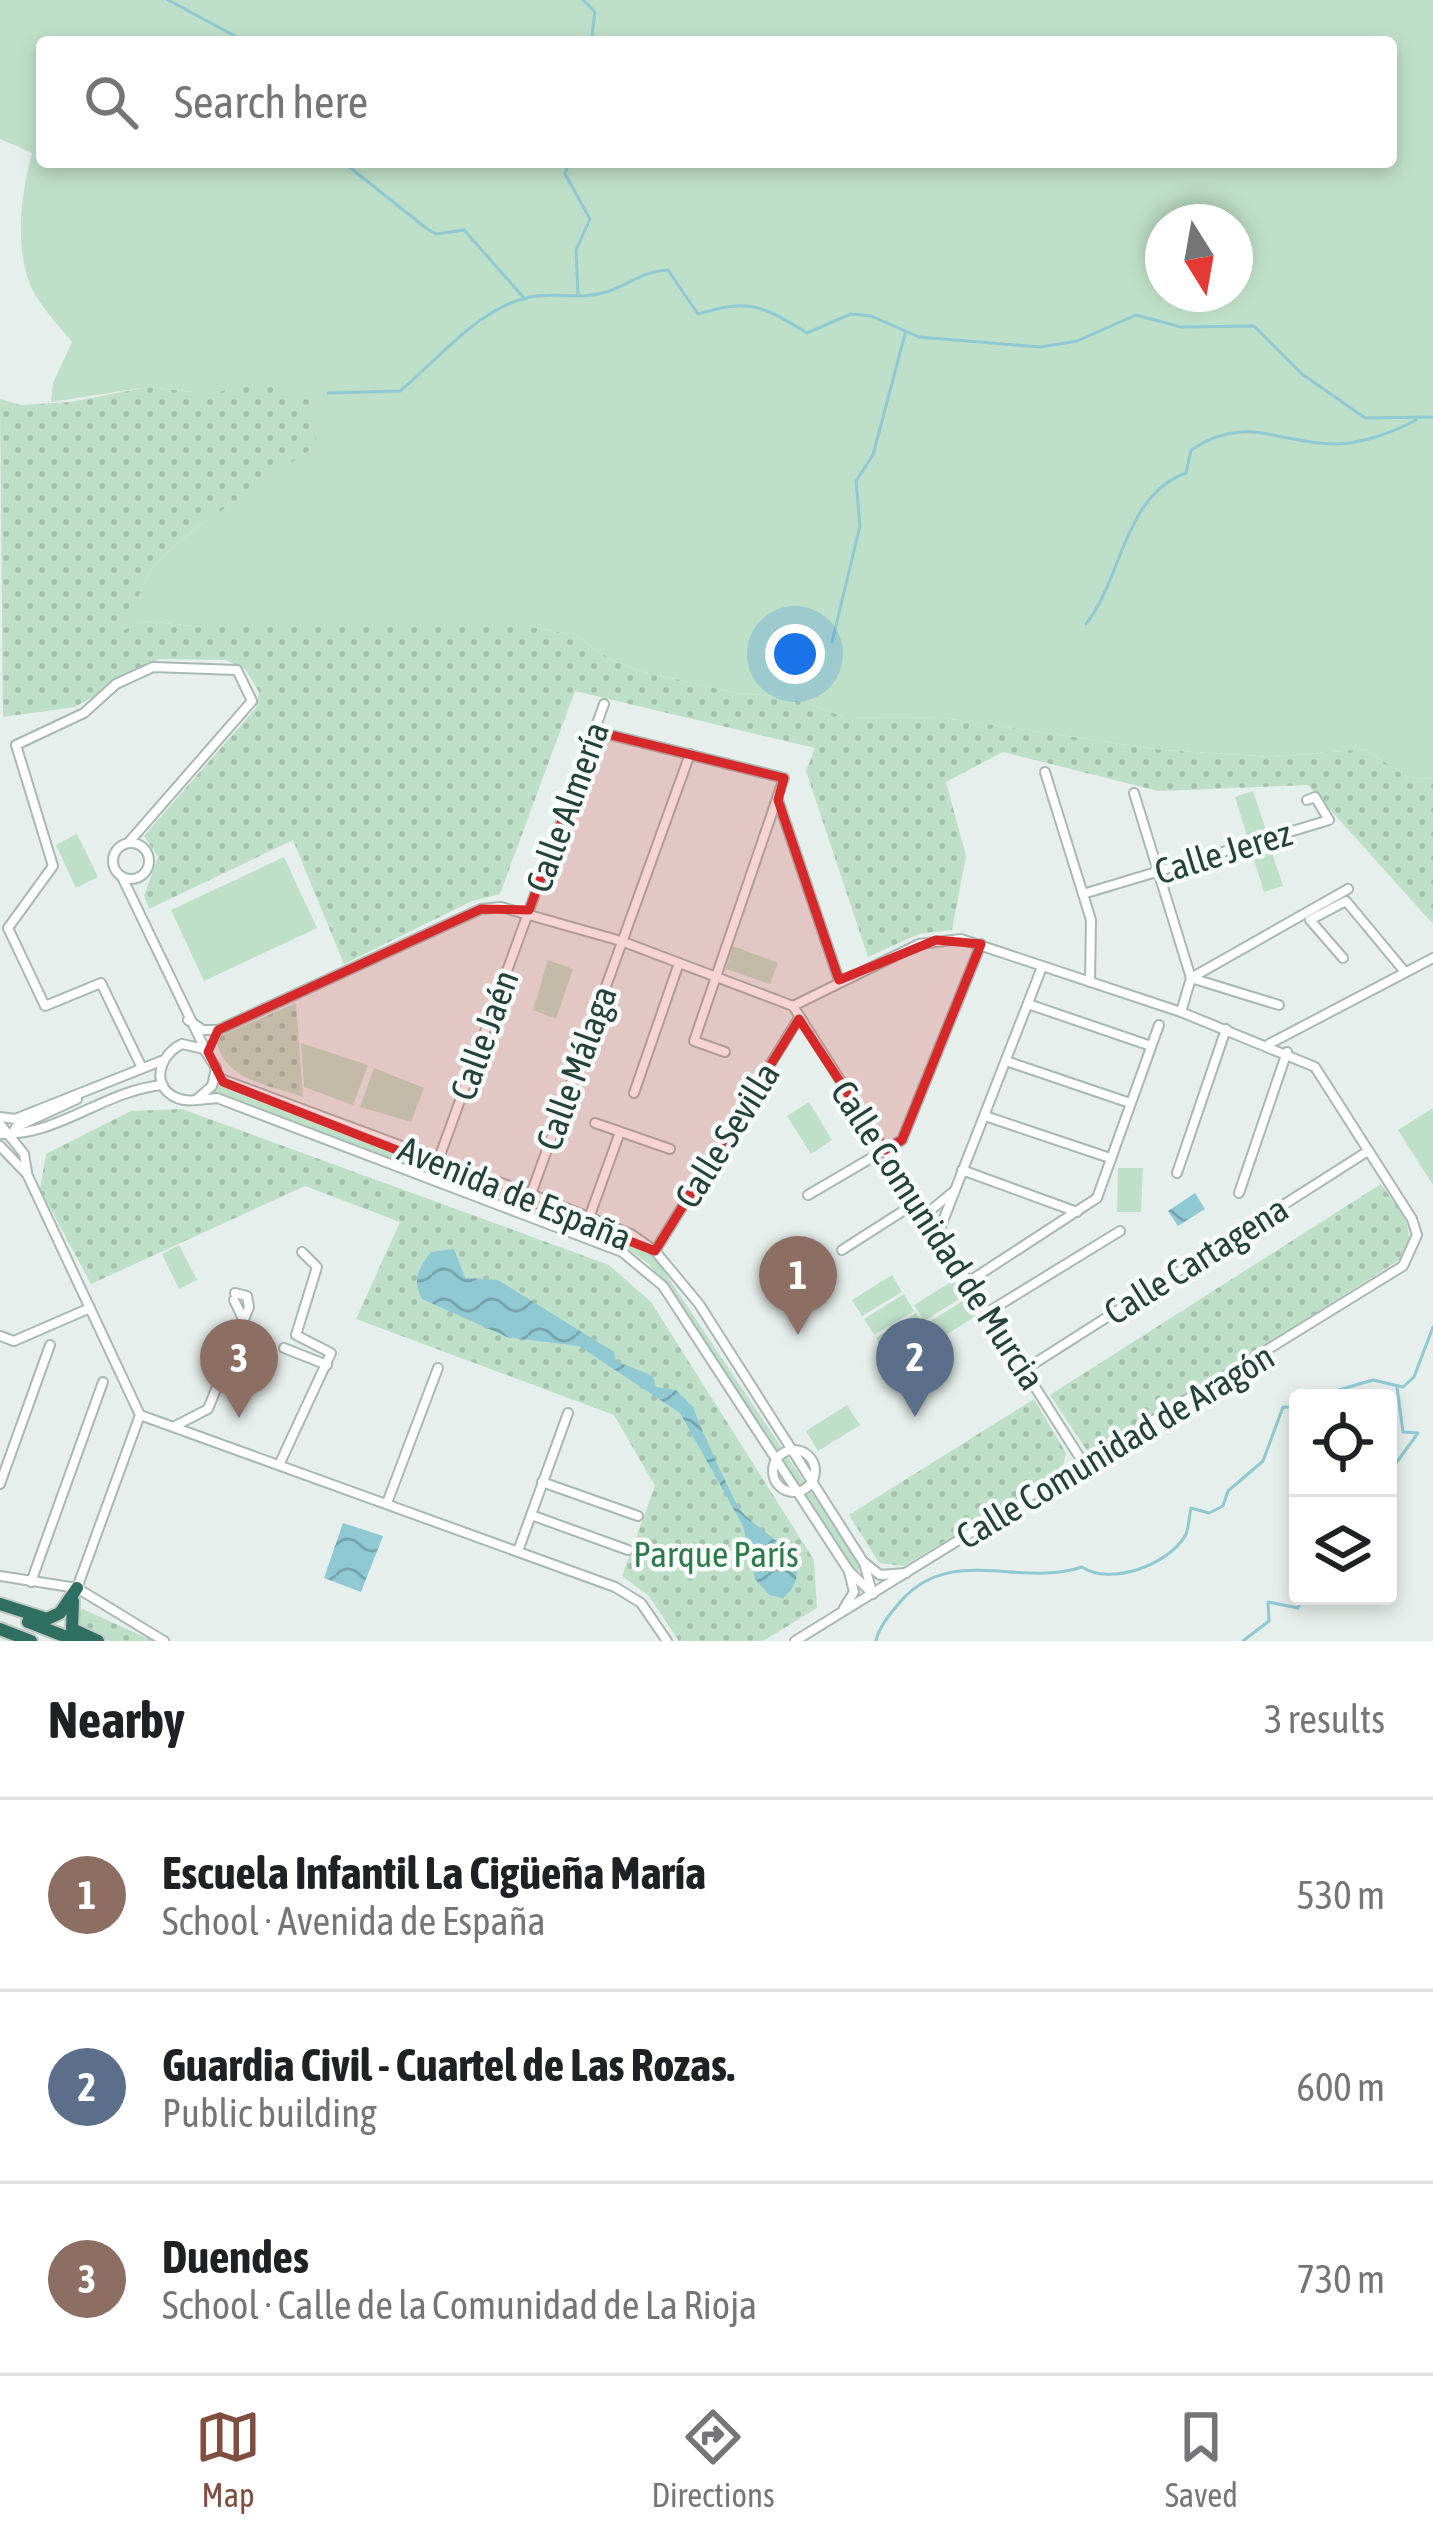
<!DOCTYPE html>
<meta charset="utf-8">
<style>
:root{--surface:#fff;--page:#f6f6f6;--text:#202124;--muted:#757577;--line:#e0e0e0;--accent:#7f4e3f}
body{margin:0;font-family:"Asap Condensed",sans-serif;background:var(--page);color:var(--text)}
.controls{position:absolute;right:36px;bottom:36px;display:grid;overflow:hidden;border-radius:12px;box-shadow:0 6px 18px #0003}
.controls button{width:108px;height:108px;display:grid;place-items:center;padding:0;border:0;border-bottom:3px solid var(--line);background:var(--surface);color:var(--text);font:60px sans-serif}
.compass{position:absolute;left:1145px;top:204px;width:108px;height:108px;border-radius:50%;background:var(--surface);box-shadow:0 6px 18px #0003;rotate:169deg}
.you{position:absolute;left:795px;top:654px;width:42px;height:42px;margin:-30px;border:9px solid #fff;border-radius:50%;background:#1a73e8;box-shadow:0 0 0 18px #1a73e833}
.badge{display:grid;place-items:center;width:78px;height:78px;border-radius:50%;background:var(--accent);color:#fff;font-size:39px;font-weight:700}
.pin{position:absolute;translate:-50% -99px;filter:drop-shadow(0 3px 6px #0008)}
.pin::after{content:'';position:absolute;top:63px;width:42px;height:36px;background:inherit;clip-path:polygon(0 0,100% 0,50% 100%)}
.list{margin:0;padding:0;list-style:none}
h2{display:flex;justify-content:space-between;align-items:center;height:156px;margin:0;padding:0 48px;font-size:51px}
h2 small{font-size:39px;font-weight:400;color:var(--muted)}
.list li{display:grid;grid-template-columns:78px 1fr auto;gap:36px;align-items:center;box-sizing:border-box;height:192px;padding:0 48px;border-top:3px solid var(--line)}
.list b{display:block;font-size:45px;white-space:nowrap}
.list p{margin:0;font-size:39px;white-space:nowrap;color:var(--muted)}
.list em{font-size:39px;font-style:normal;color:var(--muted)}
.icon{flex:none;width:66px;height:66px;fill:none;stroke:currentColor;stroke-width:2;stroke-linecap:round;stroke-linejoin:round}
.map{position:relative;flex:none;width:1433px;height:1641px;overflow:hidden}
.search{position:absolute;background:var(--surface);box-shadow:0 6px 18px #0003;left:36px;right:36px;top:36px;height:132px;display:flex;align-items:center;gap:30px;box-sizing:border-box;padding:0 42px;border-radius:12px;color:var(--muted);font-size:45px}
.sheet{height:732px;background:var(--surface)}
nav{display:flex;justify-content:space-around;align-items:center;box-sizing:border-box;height:168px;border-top:3px solid var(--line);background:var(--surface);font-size:33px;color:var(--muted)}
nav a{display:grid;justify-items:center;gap:6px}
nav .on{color:var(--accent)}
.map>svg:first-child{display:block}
</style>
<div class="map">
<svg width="1433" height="1641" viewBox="0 0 1433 1641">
<defs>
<pattern id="park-dots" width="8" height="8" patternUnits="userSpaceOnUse" patternTransform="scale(3)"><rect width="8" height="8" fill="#bfe0c8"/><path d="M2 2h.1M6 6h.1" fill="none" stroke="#a4c1ad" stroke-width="1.8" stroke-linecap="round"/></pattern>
<pattern id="water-waves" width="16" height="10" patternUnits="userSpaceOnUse" patternTransform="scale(3)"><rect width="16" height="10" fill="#8ec9d4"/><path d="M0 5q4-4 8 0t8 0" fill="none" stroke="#74a5ad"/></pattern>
</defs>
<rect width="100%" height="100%" fill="#e6efeb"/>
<g fill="#bfe0c8" fill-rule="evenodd">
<path d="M0 0H1433V778L1410 779 1365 749 1274 757 1162 750 944 718 845 717 786 697 737 693 644 672 613 661 575 635 531 627H202L145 621 119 633 154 565 192 531 316 445 311 402 274 384 211 394 148 387 51 402 53 383 72 342C59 326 40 306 31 287 14 246 21 194 32 153L0 139ZM42 42H1391V162H42ZM1163 222H1235V294H1163Z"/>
<polygon points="1253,791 1266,830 1247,836 1235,797"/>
<polygon points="77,834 98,877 76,888 56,845"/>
<polygon points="1270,847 1283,886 1264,892 1252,853"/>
<polygon points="284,857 317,928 204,981 171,910"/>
<polygon points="733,946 778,963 770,984 726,969"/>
<polygon points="548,960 573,969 556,1019 533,1010"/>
<polygon points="301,1043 368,1065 353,1105 304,1087"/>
<polygon points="374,1068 424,1088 411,1122 360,1107"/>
<polygon points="215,1084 622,1235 655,1258 862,1568 854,1572 649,1264 618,1242 212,1092"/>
<polygon points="809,1102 832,1140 811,1154 787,1116"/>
<polygon points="1433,1108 1433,1185 1398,1130"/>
<polygon points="1118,1168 1143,1168 1141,1212 1117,1212"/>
<polygon points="179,1245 197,1280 179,1289 162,1254"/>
<polygon points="892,1275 902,1292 862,1316 852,1300"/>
<polygon points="954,1280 964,1296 924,1321 914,1305"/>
<polygon points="904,1294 914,1311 874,1335 864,1319"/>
<polygon points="966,1299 976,1316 936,1341 926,1324"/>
<polygon points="916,1313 937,1347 897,1372 876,1338"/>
<polygon points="847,1405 860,1425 818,1451 806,1431"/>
</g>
<g fill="url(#park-dots)">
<polygon points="249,384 274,384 312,402 317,445 192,531 154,565 120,632 145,621 202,627 531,627 575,635 613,661 644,672 737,693 786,697 845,717 944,718 1162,750 1274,757 1365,749 1410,779 1433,778 1433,924 1308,785 1158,791 1003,752 946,782 966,856 952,930 919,934 868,957 806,771 815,748 575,691 500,894 472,901 344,964 293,840 149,909 144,896 158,857 144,836 256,708 259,692 245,669 226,660 159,659 75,707 3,717 0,399 21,405 70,402 148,387 211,394"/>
<path d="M296 1003 303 1097C270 1085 226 1081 217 1043L221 1036Z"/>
<polygon points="182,1109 609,1265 651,1302 814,1560 817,1608 763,1641 679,1641 648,1595 622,1576 655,1486 614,1415 356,1319 400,1222 305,1186 91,1284 40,1189 46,1154 131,1111"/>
<path d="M1381 1184C1399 1210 1421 1229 1401 1259L1090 1455 1050 1395Z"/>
<polygon points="1034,1399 1066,1453 1062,1470 904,1566 879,1563 849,1515"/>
<polygon points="83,1609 153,1641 110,1641 77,1629 74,1613"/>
</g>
<g fill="url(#water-waves)">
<polygon points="1195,1193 1205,1209 1178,1226 1168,1211"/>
<path d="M454 1249 465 1278 498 1280 614 1352 616 1361 653 1376 656 1387 676 1390 694 1408C694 1415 736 1505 741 1511 762 1535 824 1562 783 1598L769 1595 755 1579 743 1526 680 1413 579 1346 507 1337 422 1299C412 1280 418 1269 431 1252Z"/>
<polygon points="343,1523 383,1536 361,1592 324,1578"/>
</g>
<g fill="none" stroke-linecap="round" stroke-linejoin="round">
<g stroke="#8ec9d4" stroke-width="3">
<polyline points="168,0 246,42"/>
<polyline points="583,0 595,12 591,42"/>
<polyline points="343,162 426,228 436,234 464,230 525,299"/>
<polyline points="569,162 565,174 590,219 576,250 578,293"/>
<path d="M328 393 400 391C439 359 478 308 530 297 555 292 582 300 606 292 629 285 642 271 668 270L698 314C750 298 763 306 807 333L851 314 871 316 919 337 1040 347 1077 341 1136 315 1181 327 1254 326 1302 374 1365 418 1433 417"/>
<path d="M1086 624C1122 579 1124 495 1186 473L1191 450C1247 413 1277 444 1335 444 1361 444 1394 432 1416 420"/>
<polyline points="832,642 860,526 856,481 873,455 905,334"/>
<polyline points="1311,1398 1373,1380 1403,1387 1414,1377 1433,1327"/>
<polyline points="1388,1474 1418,1433 1403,1432 1397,1387"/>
<path d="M876 1641C879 1626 891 1613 901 1601 951 1544 1020 1588 1082 1567 1110 1586 1168 1565 1185 1536 1189 1529 1189 1516 1191 1508L1209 1513 1223 1506 1228 1491 1263 1461 1283 1407 1298 1408"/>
<polyline points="1243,1641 1269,1621 1268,1602 1298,1608 1303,1596"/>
</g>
<g stroke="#a8b8b2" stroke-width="12">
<g id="street">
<polyline points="595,731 784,778 694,1041 725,1052"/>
<polyline points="1045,772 1091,920 1090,982"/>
<polyline points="1134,793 1191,978 1279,1005"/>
<polyline points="778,800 839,980"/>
<polyline points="129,842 252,701 237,670 153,667 116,684 84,713 16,745 53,866 8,928 45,1006 101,983 142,1068"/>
<circle cx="131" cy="861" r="18"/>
<polyline points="122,877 204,1047"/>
<polyline points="1083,894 1329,820 1315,797 1307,800"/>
<polyline points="1343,958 1310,920 1346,901 1405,972"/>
<polyline points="1028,1004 1151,1046"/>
<polyline points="793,1006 1084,1464"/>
<polyline points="1181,1012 1191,978 1348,889"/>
<polyline points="188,1020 203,1030 218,1030 481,909 501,907 621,941 793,1006 919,944 961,939 1181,1012 1315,1067 1412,1219 1417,1235 1403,1266 795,1641"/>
<polyline points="1269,1044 1433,958"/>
<polyline points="1006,1061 1130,1103"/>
<polyline points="216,1077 531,1194 631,1234 655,1251 699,1304 864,1563 872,1592"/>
<polyline points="634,1093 679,963"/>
<path d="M197 1099 212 1086 216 1068 204 1049 182 1044C160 1054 149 1086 177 1098 188 1103 204 1099 217 1098L622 1252 663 1286 849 1571 873 1594"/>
<polyline points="985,1116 1110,1158"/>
<polyline points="0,1117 15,1119 161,1061"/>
<polyline points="595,1123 670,1149"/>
<polyline points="0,1124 24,1154 27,1172"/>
<path d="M0 1134C59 1136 105 1090 163 1085"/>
<polyline points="12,1134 16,1127 77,1099"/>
<polyline points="0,1146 27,1174 140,1415 77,1588"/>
<polyline points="438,1161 604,704"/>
<polyline points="962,1170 1077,1212"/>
<polyline points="1177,1173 1226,1029"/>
<polyline points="1239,1193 1287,1052"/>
<polyline points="531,1194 690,754"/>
<polyline points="808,1195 902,1140 981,944"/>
<polyline points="925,1215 954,1191"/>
<polyline points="589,1218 620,1132"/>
<polyline points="938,1234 1042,967"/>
<polyline points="842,1250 917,1202"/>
<polyline points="655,1251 799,1018"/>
<polyline points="968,1282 1097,1198 1159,1025"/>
<polyline points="234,1300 244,1321"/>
<polyline points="988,1312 1120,1231"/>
<polyline points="0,1336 14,1341 90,1308"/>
<polyline points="284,1348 327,1365"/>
<polyline points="1024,1370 1368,1151"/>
<polyline points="140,1415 615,1587 641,1603 667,1641"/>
<polyline points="175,1426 208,1409 249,1307 247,1296 235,1293"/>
<circle cx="794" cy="1471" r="21"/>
<polyline points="279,1465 331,1353 296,1335 317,1267 302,1252"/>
<polyline points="542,1482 638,1516"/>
<polyline points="0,1484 50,1345"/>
<polyline points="387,1503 438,1368"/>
<polyline points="531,1515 628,1550"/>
<polyline points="518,1551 568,1413"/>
<polyline points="865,1563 880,1575 906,1573"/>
<polyline points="0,1576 77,1588 164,1641"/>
<polyline points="31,1582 103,1382"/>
<polyline points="844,1608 854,1592 849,1572"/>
</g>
</g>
<g stroke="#c2cac8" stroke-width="16">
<g id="highway">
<polyline points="73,1601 72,1629 98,1641"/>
<polyline points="0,1604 47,1619 60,1613 77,1588"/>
<polyline points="28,1622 77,1641"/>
<polyline points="0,1629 31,1641"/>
</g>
</g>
<use href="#street" stroke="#fff" stroke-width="8"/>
<use href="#highway" stroke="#2f6f62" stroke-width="12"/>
</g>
<path fill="#d62828" fill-opacity="0.2" stroke="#d62828" stroke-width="9" stroke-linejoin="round" d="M595 731 784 778 778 800 839 980 936 940 981 944 902 1140 885 1150 799 1019 655 1251 223 1082 208 1052 218 1030 481 909 529 910Z"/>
<g text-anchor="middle" stroke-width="9" stroke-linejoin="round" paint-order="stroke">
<g font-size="36" fill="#24423a" stroke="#f7fbf9">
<text transform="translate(567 807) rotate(-70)" y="13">Calle Almería</text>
<text transform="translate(1223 852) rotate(-17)" y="13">Calle Jerez</text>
<text transform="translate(484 1035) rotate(-70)" y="13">Calle Jaén</text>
<text transform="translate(576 1068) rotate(-70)" y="13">Calle Málaga</text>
<text transform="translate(727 1135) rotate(-58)" y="13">Calle Sevilla</text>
<text transform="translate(515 1193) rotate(22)" y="13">Avenida de España</text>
<text transform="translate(938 1235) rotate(57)" y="13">Calle Comunidad de Murcia</text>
<text transform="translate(1196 1260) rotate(-32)" y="13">Calle Cartagena</text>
<text transform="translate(1115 1446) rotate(-31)" y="13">Calle Comunidad de Aragón</text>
</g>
<g font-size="36" fill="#2d7a4b" stroke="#f7fbf9">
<text x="716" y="1567">Parque París</text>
</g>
</g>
</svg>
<div class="controls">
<button><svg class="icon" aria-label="locate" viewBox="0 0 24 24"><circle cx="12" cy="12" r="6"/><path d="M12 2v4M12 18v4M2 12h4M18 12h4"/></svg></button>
<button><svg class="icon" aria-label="layers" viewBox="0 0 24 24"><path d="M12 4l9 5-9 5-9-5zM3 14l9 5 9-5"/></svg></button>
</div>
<svg class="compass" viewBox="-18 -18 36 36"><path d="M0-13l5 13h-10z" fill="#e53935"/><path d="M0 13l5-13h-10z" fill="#757577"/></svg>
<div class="you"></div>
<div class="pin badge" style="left:798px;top:1335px;background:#8d6e63">1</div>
<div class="pin badge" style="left:915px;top:1417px;background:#5c6f8a">2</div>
<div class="pin badge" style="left:239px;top:1418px;background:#8d6e63">3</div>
<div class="search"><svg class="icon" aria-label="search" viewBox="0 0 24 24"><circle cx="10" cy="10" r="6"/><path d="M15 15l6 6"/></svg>Search here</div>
</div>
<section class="sheet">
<h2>Nearby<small>3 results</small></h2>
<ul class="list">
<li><span class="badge" style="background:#8d6e63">1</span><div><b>Escuela Infantil La Cigüeña María</b><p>School · Avenida de España</p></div><em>530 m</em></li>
<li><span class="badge" style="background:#5c6f8a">2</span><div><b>Guardia Civil - Cuartel de Las Rozas.</b><p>Public building</p></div><em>600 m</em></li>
<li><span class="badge" style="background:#8d6e63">3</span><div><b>Duendes</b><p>School · Calle de la Comunidad de La Rioja</p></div><em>730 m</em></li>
</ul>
</section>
<nav>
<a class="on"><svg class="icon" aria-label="map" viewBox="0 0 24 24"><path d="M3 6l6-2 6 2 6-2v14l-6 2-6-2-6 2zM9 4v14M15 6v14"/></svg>Map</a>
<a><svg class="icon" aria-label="directions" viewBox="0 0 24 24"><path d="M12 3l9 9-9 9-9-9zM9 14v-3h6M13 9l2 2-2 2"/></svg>Directions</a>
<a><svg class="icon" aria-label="saved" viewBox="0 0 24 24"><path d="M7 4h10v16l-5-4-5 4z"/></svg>Saved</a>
</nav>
